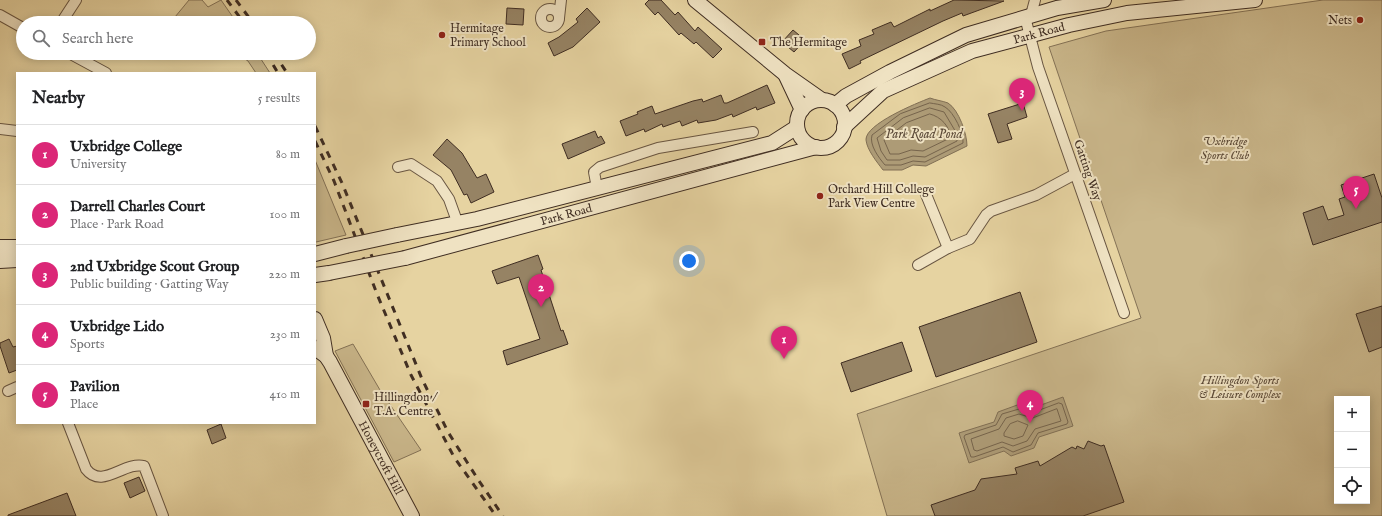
<!DOCTYPE html>
<meta charset="utf-8">
<style>
:root{--surface:#fff;--page:#f2f2f2;--text:#202124;--muted:#757577;--line:#e0e0e0;--accent:#db2777}
body{margin:0;font-family:"IM FELL English",serif;background:var(--page);color:var(--text)}
.controls{position:absolute;right:12px;bottom:12px;display:grid;overflow:hidden;border-radius:0px;box-shadow:0 2px 10px #0003}
.controls button{width:36px;height:36px;display:grid;place-items:center;padding:0;border:0;border-bottom:1px solid var(--line);background:var(--surface);color:var(--text);font:20px sans-serif}
.you{position:absolute;left:689px;top:261px;width:14px;height:14px;margin:-10px;border:3px solid #fff;border-radius:50%;background:#1a73e8;box-shadow:0 0 0 6px #1a73e833}
.badge{display:grid;place-items:center;width:26px;height:26px;border-radius:50%;background:var(--accent);color:#fff;font-size:13px;font-weight:700}
.pin{position:absolute;translate:-50% -33px;filter:drop-shadow(0 1px 2px #0008)}
.pin::after{content:'';position:absolute;top:21px;width:14px;height:12px;background:inherit;clip-path:polygon(0 0,100% 0,50% 100%)}
.list{margin:0;padding:0;list-style:none}
h2{display:flex;justify-content:space-between;align-items:center;height:52px;margin:0;padding:0 16px;font-size:17px}
h2 small{font-size:13px;font-weight:400;color:var(--muted)}
.list li{display:grid;grid-template-columns:26px 1fr auto;gap:12px;align-items:center;box-sizing:border-box;height:60px;padding:0 16px;border-top:1px solid var(--line)}
.list b{display:block;font-size:15px;white-space:nowrap}
.list p{margin:0;font-size:13px;white-space:nowrap;color:var(--muted)}
.list em{font-size:13px;font-style:normal;color:var(--muted)}
.icon{flex:none;width:22px;height:22px;fill:none;stroke:currentColor;stroke-width:2;stroke-linecap:round;stroke-linejoin:round}
.map{position:relative;flex:none;width:1382px;height:516px;overflow:hidden}
.search{position:absolute;background:var(--surface);box-shadow:0 2px 10px #0003;left:16px;top:16px;width:300px;height:44px;display:flex;align-items:center;gap:10px;box-sizing:border-box;padding:0 14px;border-radius:22px;color:var(--muted);font-size:15px}
.panel{position:absolute;background:var(--surface);box-shadow:0 2px 10px #0003;left:16px;top:72px;width:300px;height:352px;border-radius:0px}
.map>svg:first-child{display:block}
</style>
<div class="map">
<svg width="1382" height="516" viewBox="0 0 1382 516">
<rect width="100%" height="100%" fill="#e6d3a1"/>
<filter id="stains"><feTurbulence type="fractalNoise" baseFrequency=".005" numOctaves="4"/><feColorMatrix values="0 0 0 0 .2 0 0 0 0 .09 0 0 0 0 .02 0 0 0 .5 -.17"/></filter>
<radialGradient id="worn" r=".72"><stop offset=".6" stop-color="#630" stop-opacity="0"/><stop offset="1" stop-color="#630" stop-opacity=".3"/></radialGradient>
<g fill="#cab78b" stroke="#847256" fill-rule="evenodd">
<polygon points="189,0 202,0 208,7 221,0 237,23 186,23 175,17"/>
<path d="M1323 0H1382V516H887L857 414 1141 318 1049 47 1106 31ZM1337 399H1367V501H1337Z"/>
<polygon points="236,53 257,53 270,73 256,73 248,61"/>
<polygon points="315,160 346,235 316,242 315,241"/>
<polygon points="353,344 380,390 421,450 394,462 335,351"/>
</g>
<g fill="#ad9b76" stroke="#816f54">
<path d="M930 98C935 100 943 101 948 103 959 110 967 134 967 146L926 166 913 165 902 170H883C877 162 867 150 866 140 865 124 917 103 930 98Z"/>
<polygon points="1063,397 1073,426 1039,437 1034,448 1011,456 1004,451 969,463 959,433 994,422 998,412 1020,404 1030,409"/>
</g>
<g fill="none" stroke-linecap="round" stroke-linejoin="round">
<g stroke="#76644c" stroke-width="1">
<path d="M930 103C935 104 941 104 945 107 954 112 964 134 963 143L925 162 913 161 901 165H885C879 158 869 145 872 135L900 114Z"/>
<polygon points="930,108 944,112 957,134 957,141 925,157 913,156 900,160 887,160 881,151 877,138 903,118"/>
<path d="M930 114C941 117 950 126 950 138L923 151 911 150 899 154H890L884 140 906 123Z"/>
<polygon points="1059,403 1062,404 1068,422 1067,424 1038,433 1031,445 1013,452 1003,447 974,457 971,457 964,437 965,435 996,425 1002,414 1019,409 1031,413"/>
<polygon points="1057,409 1061,421 1035,429 1027,441 1013,446 1002,442 977,451 974,450 971,439 999,429 1006,418 1019,414 1032,418"/>
<polygon points="1018,421 1028,425 1023,436 1014,439 1004,436 1004,433 1010,424"/>
</g>
</g>
<g fill="#968364" stroke="#3f2d22">
<polygon points="649,0 661,0 675,15 678,12 695,31 698,27 722,49 713,58 696,42 694,44 681,33 679,35 658,12 655,15 645,4"/>
<polygon points="954,0 1004,1 963,16 962,13 943,21 860,61 861,63 849,69 842,54 861,46 859,40 874,34 872,30 891,22 894,27 930,9 930,11"/>
<polygon points="507,8 524,9 523,25 506,24"/>
<polygon points="587,8 600,22 573,47 554,56 548,43 559,37 578,22 576,19"/>
<polygon points="793,30 805,40 794,52 782,42"/>
<polygon points="767,85 775,103 757,110 756,107 733,117 732,114 716,120 698,123 697,120 682,126 680,121 663,127 662,124 645,132 644,129 626,136 620,121 638,114 637,112 652,106 655,114 693,101 702,99 703,102 721,95 724,103 727,103"/>
<polygon points="1023,103 1027,117 1007,124 1012,139 998,143 988,114"/>
<polygon points="595,131 598,138 601,136 605,143 568,159 562,144"/>
<polygon points="447,139 462,153 477,178 486,174 494,192 471,203 467,194 464,195 451,170 433,155"/>
<polygon points="1374,174 1382,198 1382,222 1313,245 1303,213 1323,206 1328,220 1344,215 1339,199 1345,197 1341,185"/>
<polygon points="538,255 543,269 541,270 561,331 563,330 568,344 507,365 503,351 540,339 519,277 497,284 492,271"/>
<polygon points="1020,292 1037,342 936,377 919,327"/>
<polygon points="1382,306 1382,347 1369,352 1356,314"/>
<polygon points="9,339 13,347 17,346 17,370 9,373 0,346 0,343"/>
<polygon points="902,342 912,371 851,392 841,363"/>
<polygon points="221,424 226,438 212,444 207,430"/>
<polygon points="1088,441 1101,446 1104,445 1124,502 1083,516 935,516 931,505 975,490 981,479 1017,474 1015,468 1038,461 1040,466 1072,447 1076,449 1077,446 1084,449"/>
<polygon points="139,477 145,491 130,498 124,483"/>
<polygon points="67,493 76,516 8,516 8,515"/>
</g>
<g fill="none" stroke-linecap="round" stroke-linejoin="round">
<g stroke="#695642" stroke-width="12">
<g id="street">
<circle cx="550" cy="18" r="9"/>
<polyline points="0,15 23,28"/>
<polyline points="1031,15 1035,0"/>
<polyline points="1025,17 1038,67 1124,313"/>
<polyline points="559,18 561,0"/>
<polyline points="61,23 76,0"/>
<polyline points="69,53 106,73"/>
<polyline points="0,129 17,131"/>
<polyline points="398,167 411,164 437,181 449,199 458,224"/>
<polyline points="597,188 594,172 600,167 658,148 753,132"/>
<polyline points="925,192 948,248 970,239 986,215 991,211 1036,195 1075,174"/>
<polyline points="918,265 948,248"/>
<polyline points="8,391 17,387"/>
<path d="M68 423 86 469C102 490 124 461 144 466L163 516"/>
</g>
</g>
<g stroke="#3f2d22" stroke-width="16">
<g id="secondary">
<polyline points="695,0 785,74 822,100"/>
<polyline points="786,76 802,110"/>
<circle cx="821" cy="124" r="24"/>
<polyline points="835,105 846,96 890,72 966,35 1057,8 1104,0"/>
<path id="s1" d="M844 127 883 91 972 51 1069 25 1127 13 1255 0"/>
<polyline points="397,235 477,219 772,143 797,127"/>
<polyline points="0,247 17,247"/>
<polyline points="315,254 346,246"/>
<path id="s2" d="M405 258 816 147"/>
<polyline points="0,261 17,260"/>
<polyline points="315,275 329,273"/>
<polyline points="315,319 323,338 326,356"/>
<path id="s3" d="M315 348 326 356 330 362 412 516"/>
</g>
</g>
<use href="#street" stroke="#efe2c2" stroke-width="10"/>
<use href="#secondary" stroke="#efe2c2" stroke-width="14"/>
<g stroke="#3f2d22" stroke-width="3" stroke-dasharray="7 7" stroke-linecap="butt">
<polyline points="227,0 244,23"/>
<polyline points="236,0 253,23"/>
<polyline points="266,53 278,73"/>
<polyline points="274,53 287,73"/>
<polyline points="315,126 342,183 422,379 448,432 479,481 503,516"/>
<polyline points="315,141 334,181 377,294 411,375 454,457 496,516"/>
</g>
<g stroke="#3f2d22" stroke-width="16" stroke-linecap="butt">
<g id="secondary-bridge">
<polyline points="346,246 397,235"/>
<polyline points="329,273 405,258"/>
</g>
</g>
<use href="#secondary-bridge" stroke="#efe2c2" stroke-width="14"/>
</g>
<g fill="#8f2418" stroke="#efe2c2" stroke-width="1.5">
<circle cx="1360" cy="20" r="4"/>
<circle cx="442" cy="35" r="4"/>
<rect x="758" y="38" width="8" height="8" rx="2"/>
<circle cx="820" cy="196" r="4"/>
<rect x="362" y="400" width="8" height="8" rx="2"/>
</g>
<g text-anchor="middle" stroke-width="4" stroke-linejoin="round" paint-order="stroke">
<g font-size="12" fill="#3f2d22" stroke="#efe2c2" text-anchor="start">
<text x="1352" y="24" text-anchor="end">Nets</text>
<text x="450" y="32">Hermitage<tspan x="450" dy="14">Primary School</tspan></text>
<text x="770" y="46">The Hermitage</text>
<text x="828" y="193">Orchard Hill College<tspan x="828" dy="14">Park View Centre</tspan></text>
<text x="374" y="401">Hillingdon /<tspan x="374" dy="14">T.A. Centre</tspan></text>
</g>
<g font-size="12" fill="#3f2d22" stroke="#efe2c2">
<text dy="4" stroke="none"><textPath href="#s1" startOffset="220">Park Road</textPath></text>
<text transform="translate(1088 170) rotate(71)" y="4">Gatting Way</text>
<text dy="4" stroke="none"><textPath href="#s2" startOffset="167">Park Road</textPath></text>
<text dy="4" stroke="none"><textPath href="#s3" startOffset="129">Honeycroft Hill</textPath></text>
</g>
<g font-size="12" font-style="italic" fill="#5b4937" stroke="#efe2c2">
<text x="1225" y="145">Uxbridge<tspan x="1225" dy="14">Sports Club</tspan></text>
<text x="1240" y="384">Hillingdon Sports<tspan x="1240" dy="14">&amp; Leisure Complex</tspan></text>
</g>
<g font-size="13" font-style="italic" fill="#5a4837" stroke="#efe2c2">
<text x="924" y="138">Park Road Pond</text>
</g>
</g>
<rect width="100%" height="100%" filter="url(#stains)"/>
<rect width="100%" height="100%" fill="url(#worn)"/>
</svg>
<div class="controls">
<button>+</button>
<button>−</button>
<button><svg class="icon" aria-label="locate" viewBox="0 0 24 24"><circle cx="12" cy="12" r="6"/><path d="M12 2v4M12 18v4M2 12h4M18 12h4"/></svg></button>
</div>
<div class="you"></div>
<div class="pin badge" style="left:784px;top:359px">1</div>
<div class="pin badge" style="left:541px;top:307px">2</div>
<div class="pin badge" style="left:1022px;top:111px">3</div>
<div class="pin badge" style="left:1030px;top:423px">4</div>
<div class="pin badge" style="left:1356px;top:209px">5</div>
<div class="search"><svg class="icon" aria-label="search" viewBox="0 0 24 24"><circle cx="10" cy="10" r="6"/><path d="M15 15l6 6"/></svg>Search here</div>
<section class="panel">
<h2>Nearby<small>5 results</small></h2>
<ul class="list">
<li><span class="badge">1</span><div><b>Uxbridge College</b><p>University</p></div><em>80 m</em></li>
<li><span class="badge">2</span><div><b>Darrell Charles Court</b><p>Place · Park Road</p></div><em>100 m</em></li>
<li><span class="badge">3</span><div><b>2nd Uxbridge Scout Group</b><p>Public building · Gatting Way</p></div><em>220 m</em></li>
<li><span class="badge">4</span><div><b>Uxbridge Lido</b><p>Sports</p></div><em>230 m</em></li>
<li><span class="badge">5</span><div><b>Pavilion</b><p>Place</p></div><em>410 m</em></li>
</ul>
</section>
</div>
